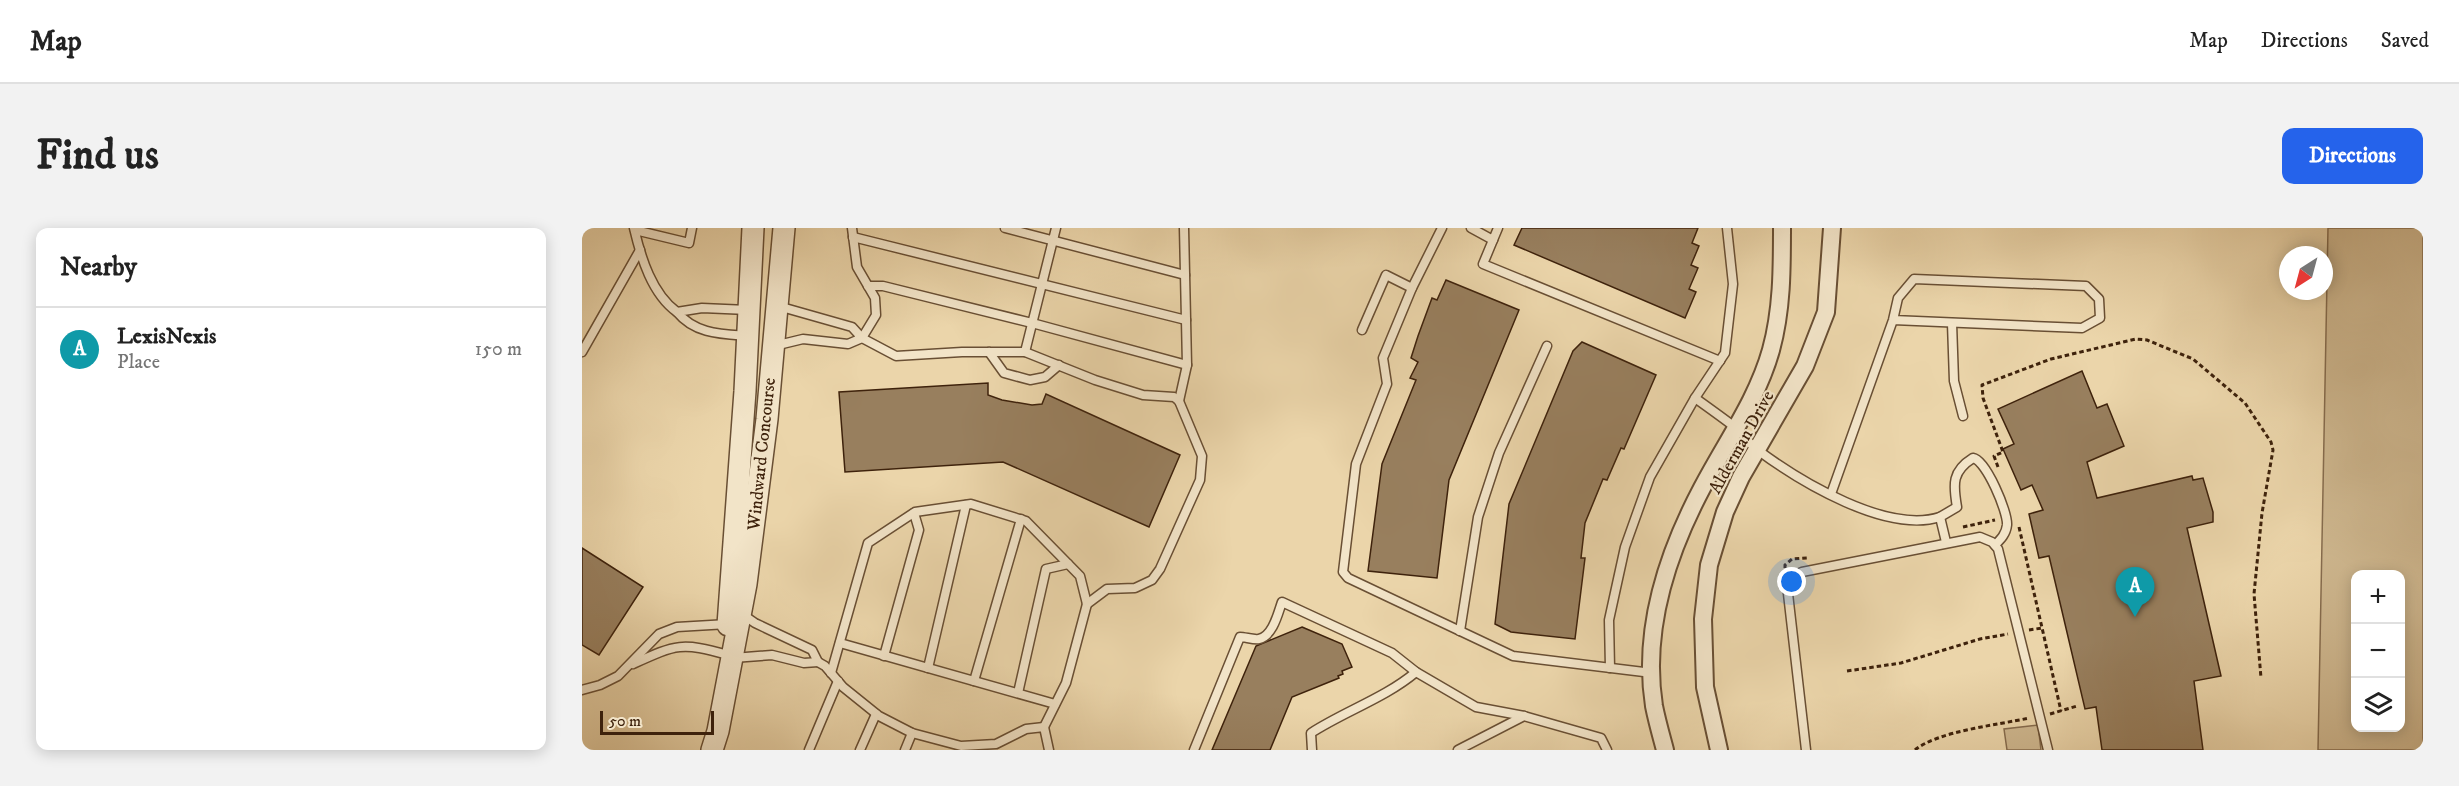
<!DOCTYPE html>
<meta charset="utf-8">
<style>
:root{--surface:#fff;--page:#f2f2f2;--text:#222;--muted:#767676;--line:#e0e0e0;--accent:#2563eb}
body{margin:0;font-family:"IM FELL DW Pica",serif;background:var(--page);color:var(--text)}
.controls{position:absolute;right:18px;bottom:18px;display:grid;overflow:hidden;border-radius:12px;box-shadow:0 3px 15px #0003}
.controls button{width:54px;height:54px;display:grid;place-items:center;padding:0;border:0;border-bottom:2px solid var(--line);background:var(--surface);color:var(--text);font:30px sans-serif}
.compass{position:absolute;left:1697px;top:18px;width:54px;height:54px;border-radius:50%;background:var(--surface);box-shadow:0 3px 15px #0003;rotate:216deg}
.scale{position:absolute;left:18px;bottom:15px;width:114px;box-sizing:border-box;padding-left:6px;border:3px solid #3e220c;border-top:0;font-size:16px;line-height:21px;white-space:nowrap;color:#3e220c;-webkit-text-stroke:4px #f2e4c8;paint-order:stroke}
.you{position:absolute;left:1210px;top:354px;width:21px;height:21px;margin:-15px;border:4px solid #fff;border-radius:50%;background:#1a73e8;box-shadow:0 0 0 9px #1a73e833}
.badge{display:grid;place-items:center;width:39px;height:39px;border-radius:50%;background:var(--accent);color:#fff;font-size:20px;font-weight:700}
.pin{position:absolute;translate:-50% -50px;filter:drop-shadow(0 2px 3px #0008)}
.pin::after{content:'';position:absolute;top:32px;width:21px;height:18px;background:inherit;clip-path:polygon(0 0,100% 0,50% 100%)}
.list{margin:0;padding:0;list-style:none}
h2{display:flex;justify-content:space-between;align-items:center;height:78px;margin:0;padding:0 24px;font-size:26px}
h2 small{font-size:20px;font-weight:400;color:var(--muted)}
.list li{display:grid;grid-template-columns:39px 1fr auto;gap:18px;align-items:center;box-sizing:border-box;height:84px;padding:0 24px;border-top:2px solid var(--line)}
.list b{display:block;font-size:22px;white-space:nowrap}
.list p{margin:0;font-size:20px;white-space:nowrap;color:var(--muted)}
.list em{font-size:20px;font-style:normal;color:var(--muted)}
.icon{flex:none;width:33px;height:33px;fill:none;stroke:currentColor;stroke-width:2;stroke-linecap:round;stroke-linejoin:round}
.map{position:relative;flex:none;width:1841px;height:522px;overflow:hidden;border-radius:12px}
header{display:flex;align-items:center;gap:36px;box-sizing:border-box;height:84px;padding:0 30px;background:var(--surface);border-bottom:2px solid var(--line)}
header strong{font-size:28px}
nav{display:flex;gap:33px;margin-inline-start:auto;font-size:21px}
.intro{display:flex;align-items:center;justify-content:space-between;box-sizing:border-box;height:144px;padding:0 36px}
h1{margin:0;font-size:42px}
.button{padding:15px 27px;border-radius:12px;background:var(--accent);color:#fff;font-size:21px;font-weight:700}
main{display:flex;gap:36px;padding:0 36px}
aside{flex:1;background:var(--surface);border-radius:12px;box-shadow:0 3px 15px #0003}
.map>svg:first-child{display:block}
</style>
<header>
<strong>Map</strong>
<nav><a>Map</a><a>Directions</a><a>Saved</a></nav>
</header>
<div class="intro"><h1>Find us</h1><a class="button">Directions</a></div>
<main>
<aside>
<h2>Nearby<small></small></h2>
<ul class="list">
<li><span class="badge" style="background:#0f9aa8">A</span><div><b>LexisNexis</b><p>Place</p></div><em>150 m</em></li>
</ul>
</aside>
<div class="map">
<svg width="1841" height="522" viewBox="0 0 1841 522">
<rect width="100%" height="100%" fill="#ebd5aa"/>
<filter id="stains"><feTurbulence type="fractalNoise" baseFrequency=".00333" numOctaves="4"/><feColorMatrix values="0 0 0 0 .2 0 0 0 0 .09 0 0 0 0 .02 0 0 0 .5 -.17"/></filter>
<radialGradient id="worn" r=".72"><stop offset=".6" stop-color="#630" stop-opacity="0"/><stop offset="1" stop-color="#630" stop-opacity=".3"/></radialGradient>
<g fill="#ceb78f" stroke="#866c4e" stroke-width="1.5" fill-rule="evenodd">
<path d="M1746 0H1841V522H1736ZM1774 346H1818V500H1774Z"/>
<polygon points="1456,497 1459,522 1425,522 1422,501"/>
</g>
<g fill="#987f5e" stroke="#3e220c" stroke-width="1.5">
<polygon points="940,0 1116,0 1110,15 1117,18 1109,37 1116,40 1107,61 1114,64 1103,90 932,17"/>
<polygon points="864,52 937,82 867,252 855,350 786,343 800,236 834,152 828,150 836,134 829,130 836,108 850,70 855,72"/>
<polygon points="1000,114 1074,147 1042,221 1039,220 1025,252 1021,251 1003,295 999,330 1003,330 993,411 929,404 913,396 927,276 991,123"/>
<polygon points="1500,143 1515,180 1525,176 1542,218 1505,234 1515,270 1610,248 1611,252 1621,250 1631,284 1631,294 1605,300 1639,448 1612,453 1621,522 1520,522 1514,479 1503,481 1467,328 1457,330 1447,286 1461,282 1450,257 1439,262 1421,221 1432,216 1416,181"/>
<polygon points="406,155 406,167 420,172 450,177 460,176 464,166 598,227 567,299 421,234 263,244 257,164"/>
<polygon points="0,320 61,359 17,427 0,417"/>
<polygon points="720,399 760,416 770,439 760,443 761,446 756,448 757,450 710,469 688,522 630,522 674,418"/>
</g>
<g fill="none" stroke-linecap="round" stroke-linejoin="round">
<g stroke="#694f34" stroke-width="11">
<g id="service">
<path d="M52 0C59 30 70 66 95 84"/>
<polyline points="270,0 275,39 293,70 294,87 280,110 314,128 380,124 443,124 513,152 561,167 592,169 597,173 620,228 618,252 578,341 570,352 553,360 525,361 505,376"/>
<polyline points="423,0 603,47"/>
<polyline points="860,0 830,60 801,130 805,156 774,236 761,344 766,350 931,428 1070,445"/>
<polyline points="889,0 911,12 901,36 1138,133"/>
<polyline points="53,2 107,15 110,0"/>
<polyline points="271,9 604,92"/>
<polyline points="911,12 916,0"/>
<polyline points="286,58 301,58 450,95 605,137"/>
<polyline points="1370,95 1372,153 1381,188"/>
<polyline points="780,102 804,47 830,60"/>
<path d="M166 108C139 106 113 106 95 84L120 80 166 82"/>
<polyline points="192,118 221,111 266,116 280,110 270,99 196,78"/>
<polyline points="0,124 58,22"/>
<polyline points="407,124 422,145 448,152 463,149 477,137"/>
<polyline points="443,124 474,0"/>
<path d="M1113 170C1127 180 1141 190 1154 200 1162 207 1168 217 1177 223 1219 254 1305 306 1358 289"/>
<polyline points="597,173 605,137 602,0"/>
<polyline points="1249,266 1311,92 1316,70 1332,51 1504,58 1517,71 1518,90 1500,100 1311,92"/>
<path d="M1364 314 1358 289 1375 279C1371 256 1370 243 1391 230 1404 232 1426 284 1425 297 1424 306 1419 311 1413 317"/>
<polyline points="878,403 896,289 917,225 965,118"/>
<polyline points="258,415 473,476"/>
<polyline points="302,428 337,302 332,285"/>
<polyline points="151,430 190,427 222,435 236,434 230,422 173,395 160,386"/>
<polyline points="236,434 243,438 261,459 297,488 330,505 379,518 414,516 444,501 462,499 467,522"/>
<path d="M51 436C95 416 99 414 146 427"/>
<polyline points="346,440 384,277"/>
<polyline points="1028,440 1027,392 1043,319 1068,249 1113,170 1143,125 1151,56 1145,0"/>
<polyline points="249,445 286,315 333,284 389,276 444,293 498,348 505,376 484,455 462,499"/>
<polyline points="392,453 439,291"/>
<polyline points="0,462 18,457 36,448 77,406 95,399 146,396"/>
<polyline points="436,465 464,341 486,336"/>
<polyline points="227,522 256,453"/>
<polyline points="278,522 294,486"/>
<polyline points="323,522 330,505"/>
<path d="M612 522 658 409C663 409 672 412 677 411 691 408 696 385 700 374L810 425 834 444 894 479 942 488 1019 510 1025 522"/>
<path d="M730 522 729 505C763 483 803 470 834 444"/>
<polyline points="876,522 942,488"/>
<polyline points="1224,522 1205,357 1209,349 1220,344 1398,309 1410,314 1416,321 1466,522"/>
</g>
</g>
<g stroke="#694f34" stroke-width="20">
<g id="minor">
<path d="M1083 522C1079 507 1075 493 1072 478 1060 402 1085 326 1120 260 1144 214 1175 172 1189 122 1200 82 1200 41 1200 0"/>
<polyline points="1137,522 1123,459 1121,391 1127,337 1143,284 1159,249 1223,138 1244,84 1250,0"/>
</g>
</g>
<g stroke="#694f34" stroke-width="24">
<g id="tertiary">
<polyline points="146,397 163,163 171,0"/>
<polyline points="130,522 136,503 164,356 185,191 202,0"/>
</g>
</g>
<g stroke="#3e220c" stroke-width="3" stroke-dasharray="4.5 3" stroke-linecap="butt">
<polyline points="1416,239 1412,228 1421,224 1401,170 1400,157 1469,131 1554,111 1565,112 1611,131 1663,175 1689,214 1691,222 1680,285 1672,366 1679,450"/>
<polyline points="1381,299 1413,292"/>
<polyline points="1437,299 1479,483"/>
<polyline points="1203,340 1203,337 1210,331 1225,330"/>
<polyline points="1447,402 1460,400"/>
<polyline points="1265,443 1319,435 1398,411 1426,406"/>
<polyline points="1468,486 1495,478"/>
<path d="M1333 522C1356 503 1416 497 1447 490"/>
</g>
<use href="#service" stroke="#f2e4c8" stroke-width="8"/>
<use href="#minor" stroke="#f2e4c8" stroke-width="16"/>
<use href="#tertiary" stroke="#f2e4c8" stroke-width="21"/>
</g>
<g text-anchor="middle" stroke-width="4.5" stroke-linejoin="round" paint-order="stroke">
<g font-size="18" fill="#3e220c" stroke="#f2e4c8">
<text transform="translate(1159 214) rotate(-61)" y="6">Alderman Drive</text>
<text transform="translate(179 226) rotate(-84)" y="6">Windward Concourse</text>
</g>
</g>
<rect width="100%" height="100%" filter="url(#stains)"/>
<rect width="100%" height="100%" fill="url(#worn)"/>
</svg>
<div class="controls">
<button>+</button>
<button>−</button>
<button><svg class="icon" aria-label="layers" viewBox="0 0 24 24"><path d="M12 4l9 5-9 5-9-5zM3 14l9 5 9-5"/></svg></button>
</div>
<svg class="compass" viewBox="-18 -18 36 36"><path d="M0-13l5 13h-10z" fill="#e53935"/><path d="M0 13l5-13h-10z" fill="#767676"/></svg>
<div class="scale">50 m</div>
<div class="you"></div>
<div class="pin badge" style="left:1553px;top:389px;background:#0f9aa8">A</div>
</div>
</main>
